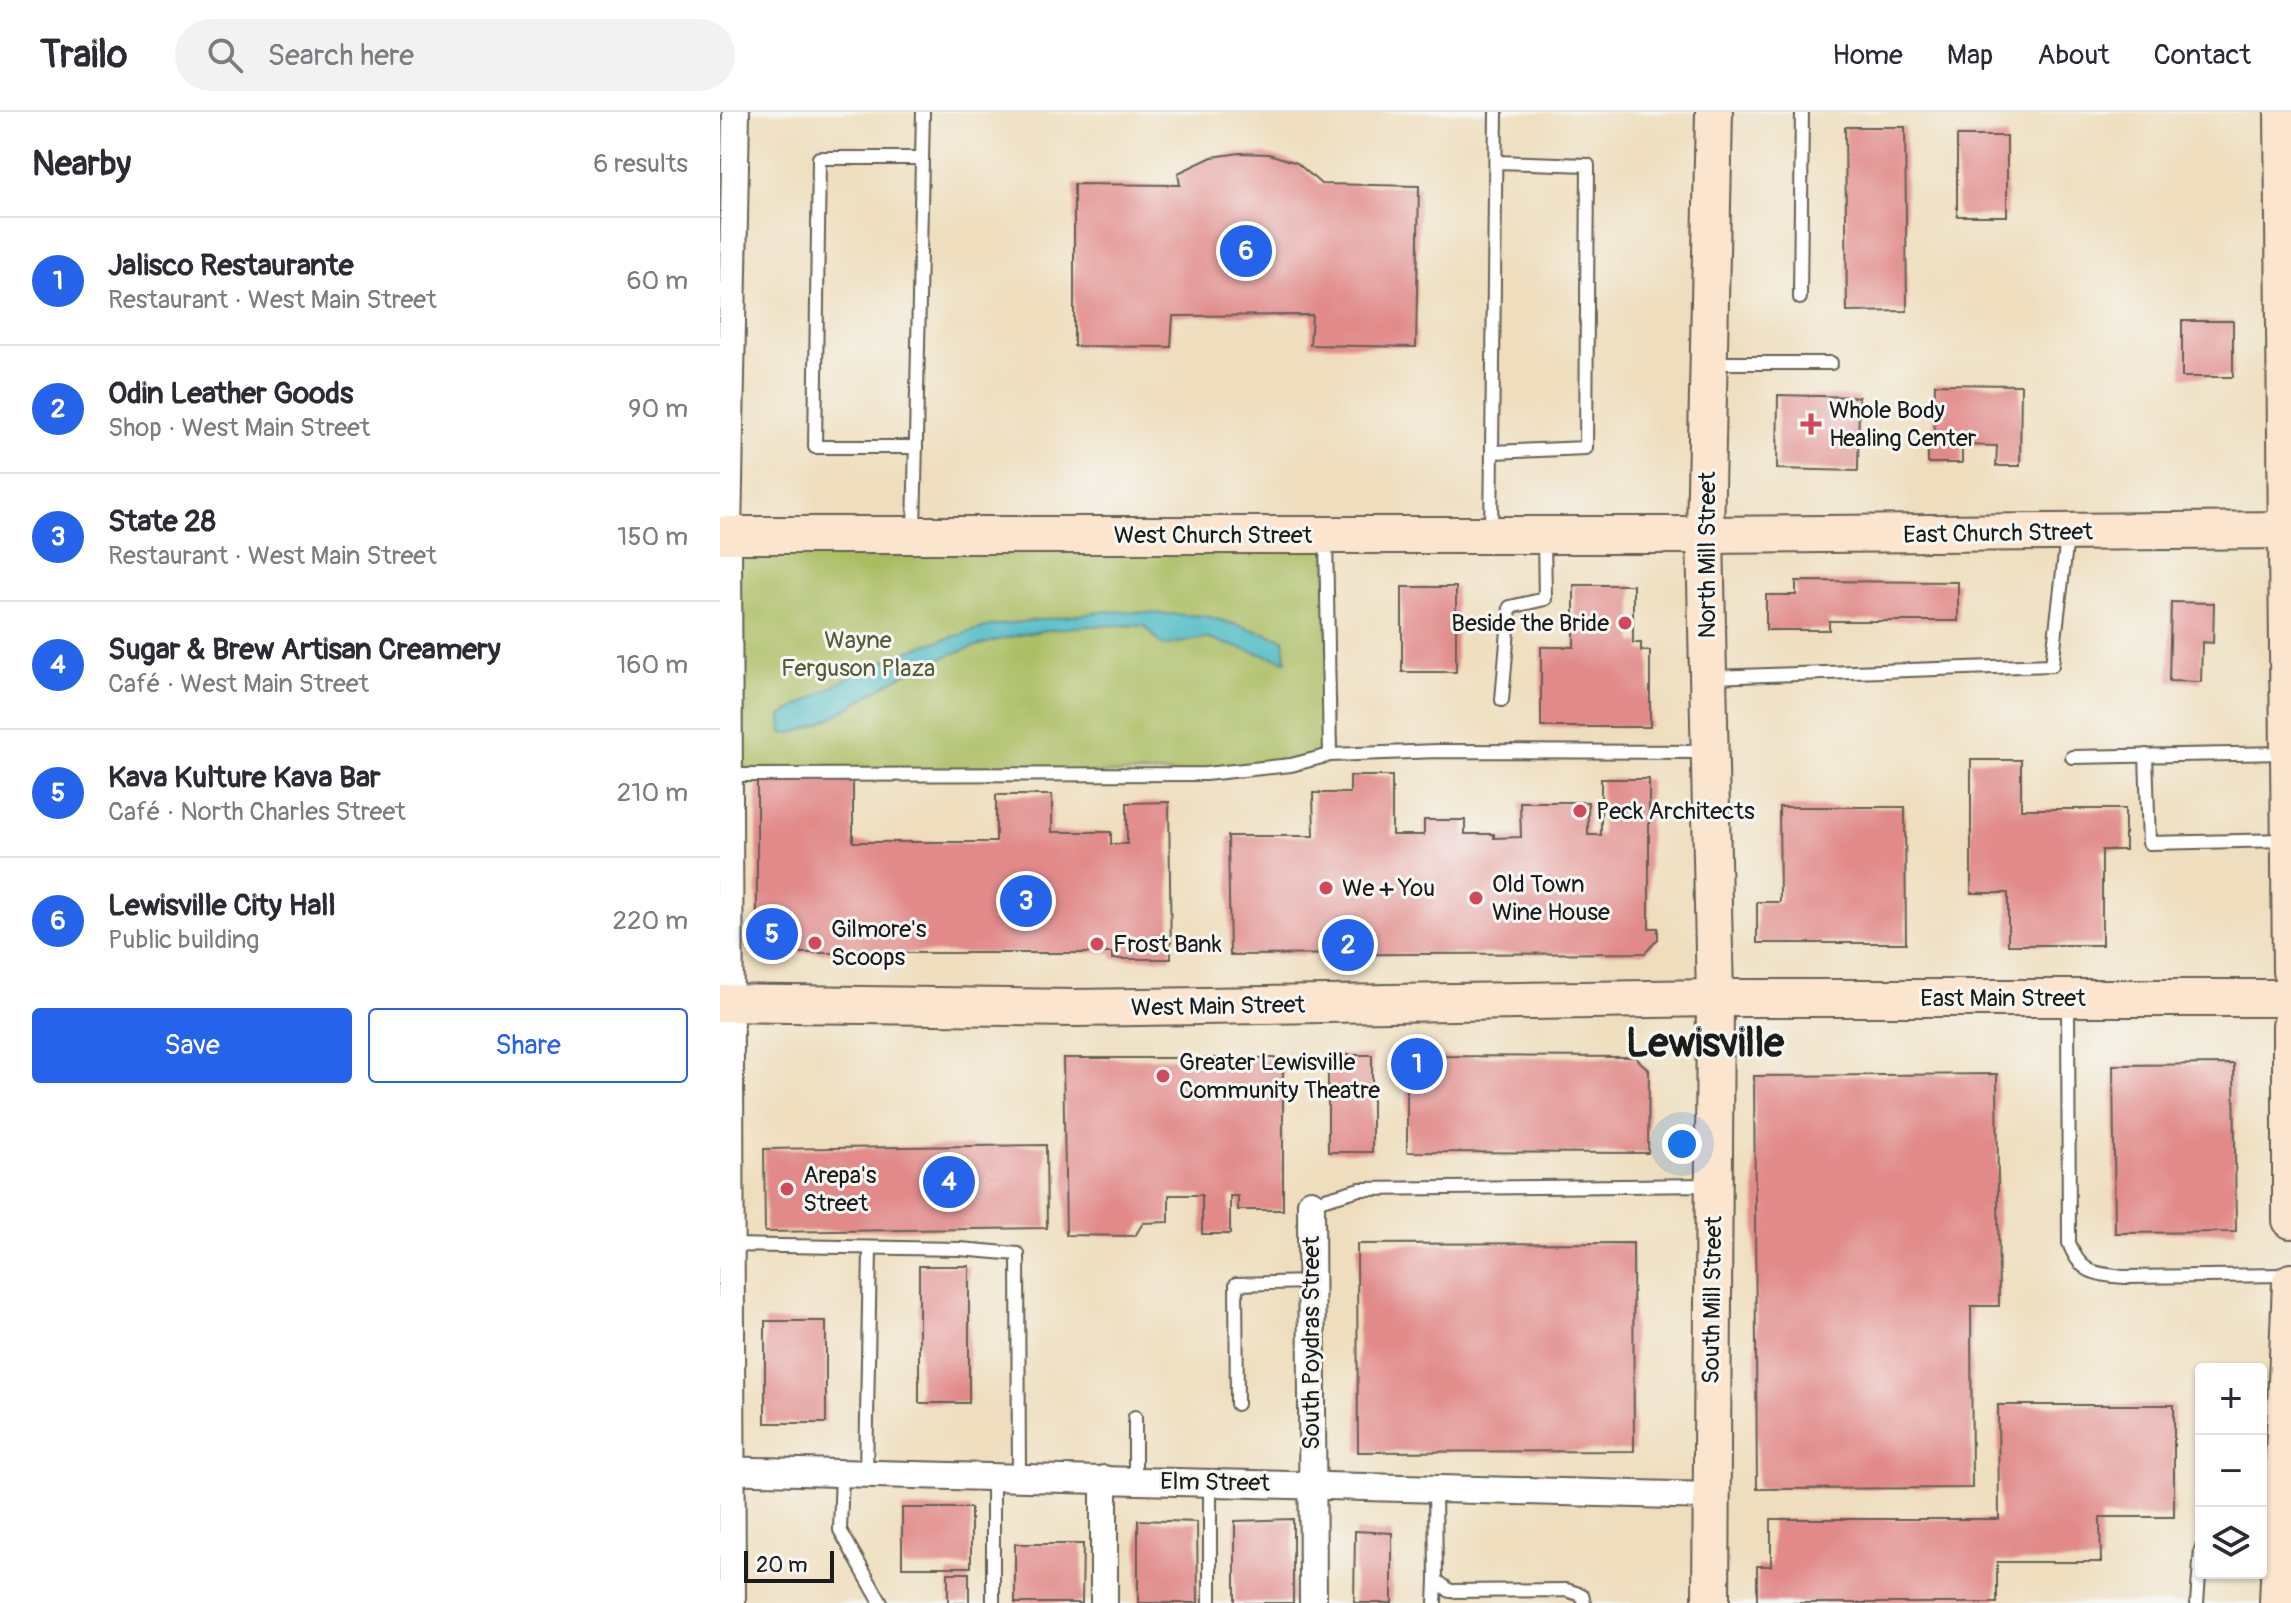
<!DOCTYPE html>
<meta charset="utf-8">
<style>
:root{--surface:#fff;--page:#f2f2f3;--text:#2b2b33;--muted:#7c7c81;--line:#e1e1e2;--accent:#2563eb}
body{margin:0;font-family:Pangolin,sans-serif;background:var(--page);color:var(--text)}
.controls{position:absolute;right:24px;bottom:24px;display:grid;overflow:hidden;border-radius:8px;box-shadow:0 2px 6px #0004}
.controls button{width:72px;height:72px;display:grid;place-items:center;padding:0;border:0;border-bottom:2px solid var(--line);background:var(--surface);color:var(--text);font:40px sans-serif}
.scale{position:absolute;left:24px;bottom:20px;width:90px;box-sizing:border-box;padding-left:8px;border:4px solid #1c1c1c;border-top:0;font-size:22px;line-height:28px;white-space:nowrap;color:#1c1c1c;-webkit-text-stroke:6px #f6f6f2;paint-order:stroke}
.you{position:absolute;left:962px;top:1032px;width:28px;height:28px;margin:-20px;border:6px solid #fff;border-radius:50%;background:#1a73e8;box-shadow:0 0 0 12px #1a73e833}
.badge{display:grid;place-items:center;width:52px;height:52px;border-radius:50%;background:var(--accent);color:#fff;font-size:26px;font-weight:700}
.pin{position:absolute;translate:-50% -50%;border:4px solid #fff;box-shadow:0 2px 8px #0006}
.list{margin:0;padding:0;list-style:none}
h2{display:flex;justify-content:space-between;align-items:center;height:104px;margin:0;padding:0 32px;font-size:34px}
h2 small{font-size:26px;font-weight:400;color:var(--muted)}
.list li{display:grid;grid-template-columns:52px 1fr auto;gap:24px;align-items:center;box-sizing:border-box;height:128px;padding:0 32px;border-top:2px solid var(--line)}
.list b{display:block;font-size:30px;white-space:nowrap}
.list p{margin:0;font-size:26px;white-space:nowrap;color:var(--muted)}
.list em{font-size:26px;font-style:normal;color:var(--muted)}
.actions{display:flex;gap:16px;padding:24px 32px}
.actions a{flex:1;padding:18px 0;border:2px solid var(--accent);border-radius:8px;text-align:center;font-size:28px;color:var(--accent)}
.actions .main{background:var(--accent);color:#fff}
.icon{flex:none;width:44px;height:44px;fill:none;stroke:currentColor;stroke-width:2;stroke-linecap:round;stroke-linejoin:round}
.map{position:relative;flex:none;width:1571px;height:1491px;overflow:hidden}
header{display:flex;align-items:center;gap:48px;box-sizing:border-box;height:112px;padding:0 40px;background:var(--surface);border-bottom:2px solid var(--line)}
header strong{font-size:38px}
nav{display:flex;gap:44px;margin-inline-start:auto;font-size:28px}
.search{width:560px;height:72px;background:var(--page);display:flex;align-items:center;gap:20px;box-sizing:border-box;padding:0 28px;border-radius:44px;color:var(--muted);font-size:30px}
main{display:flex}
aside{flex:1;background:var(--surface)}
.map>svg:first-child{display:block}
</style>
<header>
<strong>Trailo</strong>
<div class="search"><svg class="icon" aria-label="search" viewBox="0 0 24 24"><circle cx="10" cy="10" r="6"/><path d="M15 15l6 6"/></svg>Search here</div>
<nav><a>Home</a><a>Map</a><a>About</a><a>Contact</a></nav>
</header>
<main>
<aside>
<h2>Nearby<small>6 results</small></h2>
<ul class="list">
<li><span class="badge">1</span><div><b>Jalisco Restaurante</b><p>Restaurant · West Main Street</p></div><em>60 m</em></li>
<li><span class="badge">2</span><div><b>Odin Leather Goods</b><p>Shop · West Main Street</p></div><em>90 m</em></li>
<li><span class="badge">3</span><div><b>State 28</b><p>Restaurant · West Main Street</p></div><em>150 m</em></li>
<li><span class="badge">4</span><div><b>Sugar &amp; Brew Artisan Creamery</b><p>Café · West Main Street</p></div><em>160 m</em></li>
<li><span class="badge">5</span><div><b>Kava Kulture Kava Bar</b><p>Café · North Charles Street</p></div><em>210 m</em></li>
<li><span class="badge">6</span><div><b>Lewisville City Hall</b><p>Public building</p></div><em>220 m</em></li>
</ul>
<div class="actions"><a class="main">Save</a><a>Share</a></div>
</aside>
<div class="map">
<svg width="1571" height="1491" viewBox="0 0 1571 1491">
<rect width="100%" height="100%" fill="#f6f6f2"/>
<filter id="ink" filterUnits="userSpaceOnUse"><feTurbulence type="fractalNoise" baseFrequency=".0125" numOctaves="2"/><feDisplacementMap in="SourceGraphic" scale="16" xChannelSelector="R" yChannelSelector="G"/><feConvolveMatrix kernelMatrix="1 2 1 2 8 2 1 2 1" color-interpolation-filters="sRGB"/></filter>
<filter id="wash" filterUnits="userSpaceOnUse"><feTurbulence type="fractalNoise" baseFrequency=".006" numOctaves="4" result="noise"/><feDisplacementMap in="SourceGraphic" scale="32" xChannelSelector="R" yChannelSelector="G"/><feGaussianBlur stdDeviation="1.8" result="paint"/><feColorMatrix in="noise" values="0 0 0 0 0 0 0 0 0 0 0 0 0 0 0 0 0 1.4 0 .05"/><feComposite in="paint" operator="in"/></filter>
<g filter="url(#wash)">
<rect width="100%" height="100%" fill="#efdebd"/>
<polygon fill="#aabc60" stroke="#636c3e" stroke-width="2" points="8,423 606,424 610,643 509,661 9,663"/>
<path fill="#4ab9c2" stroke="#336a6f" stroke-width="2" d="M389 499 487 504 564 527 566 549 485 526 443 534 425 514C342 510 262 525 187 561 149 579 101 621 62 622L61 604 146 556 205 533 270 514Z"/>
<g id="blocks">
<g fill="#e18a89">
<polygon points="1125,15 1185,15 1187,199 1127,200"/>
<rect x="1237" y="24" width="50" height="80"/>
<polygon points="520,41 549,42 577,51 601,72 699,74 696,235 590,233 592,203 453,204 451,235 354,234 354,72 460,73 458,61 492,45"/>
<rect x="1462" y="209" width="51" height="56"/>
<polygon points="1215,272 1301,273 1300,354 1276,354 1277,334 1242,333 1242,351 1208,351 1208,324 1214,324"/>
<polygon points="1058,283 1139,285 1138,359 1057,357"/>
<polygon points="1076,469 1238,470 1238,509 1109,509 1109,518 1046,518 1046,483 1076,483"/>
<polygon points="854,473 913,473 913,531 921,531 921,539 930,539 930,615 821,615 821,535 854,535"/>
<rect x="682" y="475" width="54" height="85"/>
<polygon points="1451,490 1494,491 1493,531 1482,530 1481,570 1449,569"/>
<polygon points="1251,648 1301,648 1301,697 1405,697 1405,738 1382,738 1382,833 1288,833 1288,781 1251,781"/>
<polygon points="630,664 672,664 672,723 704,723 704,708 745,708 745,722 774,722 774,726 801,725 800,690 868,690 868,723 881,723 881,667 929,667 929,816 938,816 938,827 925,841 510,843 508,724 594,724 593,681 630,681"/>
<polygon points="37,667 133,667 133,730 276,730 276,683 332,683 332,720 391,720 391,732 407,732 407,691 449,690 451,847 392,847 392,841 37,841"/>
<polygon points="1059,695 1185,695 1186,831 1037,831 1037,790 1060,790"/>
<polygon points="619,943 652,943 652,1040 608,1040 608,954"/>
<polygon points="687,944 915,945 929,958 928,1041 687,1040"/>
<polygon points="343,946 563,946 563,1098 518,1098 518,1084 510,1084 510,1122 482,1122 482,1083 449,1083 449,1110 423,1111 415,1124 346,1123"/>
<polygon points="1514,952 1516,1120 1395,1121 1393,953"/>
<polygon points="1277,962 1279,1194 1251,1194 1252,1376 1037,1377 1034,964"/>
<polygon points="326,1033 327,1116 45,1120 44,1037"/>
<polygon points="913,1131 914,1339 638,1340 637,1132"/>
<rect x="199" y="1154" width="50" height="137"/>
<rect x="45" y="1209" width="61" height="102"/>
<polygon points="1278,1293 1454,1293 1454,1405 1380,1405 1381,1450 1277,1450 1277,1491 1037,1491 1037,1454 1051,1454 1051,1407 1279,1407"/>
<rect x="182" y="1396" width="69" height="59"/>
<polygon points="573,1407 573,1491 515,1491 515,1409"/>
<polygon points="418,1408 477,1410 478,1491 418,1491"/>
<polygon points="635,1419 672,1421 672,1491 634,1491"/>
<polygon points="295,1432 363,1432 362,1491 295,1491"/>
<rect x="228" y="1461" width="21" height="30"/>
</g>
</g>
</g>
<g filter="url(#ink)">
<use href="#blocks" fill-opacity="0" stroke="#666054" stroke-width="2"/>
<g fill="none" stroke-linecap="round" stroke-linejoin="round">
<g stroke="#666054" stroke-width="16">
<g id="lane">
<polyline points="1080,186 1082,0"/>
<polyline points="992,251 1111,251"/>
<polyline points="196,335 95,335 99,46 202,46"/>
<polyline points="772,340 866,336 868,53 776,50"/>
<polyline points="194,421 203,0"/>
<polyline points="771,421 776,0"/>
<polyline points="606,427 610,643"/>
<polyline points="992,565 1332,553 1347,425"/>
<polyline points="782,588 790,495 825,487 824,427"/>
<polyline points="1426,643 1429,731 1566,728"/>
<polyline points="1352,645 1566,641"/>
<polyline points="9,663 485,662 571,653 610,643 718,639 988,640"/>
<path d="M1348 889 1349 1131C1360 1161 1374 1162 1404 1165L1568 1163"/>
<polyline points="591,1091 640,1077 990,1073"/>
<polyline points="10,1133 240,1137 298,1142 299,1365"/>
<polyline points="517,1292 516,1172 590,1170"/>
<polyline points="415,1305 415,1368"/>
<polyline points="122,1361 120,1418 161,1491"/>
<polyline points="146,1362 150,1138"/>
<polyline points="490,1369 490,1491"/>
<polyline points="715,1375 716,1468 730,1479 846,1478 862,1483 864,1491"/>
<polyline points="273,1491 273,1365"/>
<polyline points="715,1491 716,1468"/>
<polyline points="1477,1491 1481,1437"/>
</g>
</g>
<g stroke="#666054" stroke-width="30">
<g id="street">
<polyline points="591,1091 593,1491"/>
<polyline points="0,1358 991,1384"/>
<polyline points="384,1367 384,1491"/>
<polyline points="12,1491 8,423 16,0"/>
</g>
</g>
<g stroke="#666054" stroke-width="40">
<g id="secondary">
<polyline points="1563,0 1571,859"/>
<polyline points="0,423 985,423 1571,418"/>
<polyline points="0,891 355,896 995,886 1571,886"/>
<polyline points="1571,913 1571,1108"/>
<polyline points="991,1491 995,886 985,423 994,0"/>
<polyline points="1558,1491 1571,1170"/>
</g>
</g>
<use href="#lane" stroke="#fff" stroke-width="12"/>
<use href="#street" stroke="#fff" stroke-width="26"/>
<use href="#secondary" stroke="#fbe5cf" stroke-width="36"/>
</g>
</g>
<g fill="#d1495b" stroke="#f6f6f2" stroke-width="3">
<path d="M1087 300h8v8h8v8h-8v8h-8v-8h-8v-8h8z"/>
<circle cx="905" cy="511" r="8"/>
<circle cx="860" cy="699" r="8"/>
<circle cx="606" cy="776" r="8"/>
<circle cx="756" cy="786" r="8"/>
<circle cx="95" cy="831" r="8"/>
<circle cx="377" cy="832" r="8"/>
<circle cx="443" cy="964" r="8"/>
<circle cx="67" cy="1077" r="8"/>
</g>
<g text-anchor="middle" stroke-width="6" stroke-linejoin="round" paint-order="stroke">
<g font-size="24" fill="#1c1c1c" stroke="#f6f6f2" text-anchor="start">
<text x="1109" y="306">Whole Body<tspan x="1109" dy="28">Healing Center</tspan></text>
<text x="889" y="519" text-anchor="end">Beside the Bride</text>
<text x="876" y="707">Peck Architects</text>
<text x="772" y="780">Old Town<tspan x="772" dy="28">Wine House</tspan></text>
<text x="622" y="784">We + You</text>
<text x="111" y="825">Gilmore's<tspan x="111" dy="28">Scoops</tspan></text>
<text x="393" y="840">Frost Bank</text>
<text x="459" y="958">Greater Lewisville<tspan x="459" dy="28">Community Theatre</tspan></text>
<text x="83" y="1071">Arepa's<tspan x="83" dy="28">Street</tspan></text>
</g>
<g font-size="24" fill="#1c1c1c" stroke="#f6f6f2">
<text transform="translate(1278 421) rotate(-1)" y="8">East Church Street</text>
<text x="493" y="431">West Church Street</text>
<text transform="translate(987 443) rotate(-90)" y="8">North Mill Street</text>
<text x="1283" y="894">East Main Street</text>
<text transform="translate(498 894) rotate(-1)" y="8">West Main Street</text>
<text transform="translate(992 1188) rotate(-89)" y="8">South Mill Street</text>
<text transform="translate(591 1231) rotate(-90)" y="8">South Poydras Street</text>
<text transform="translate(495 1370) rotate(1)" y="8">Elm Street</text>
</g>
<g font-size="24" fill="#555c37" stroke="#f6f6f2">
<text x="138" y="536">Wayne<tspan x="138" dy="28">Ferguson Plaza</tspan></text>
</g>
<g font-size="40" font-weight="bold" fill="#1c1c1c" stroke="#f6f6f2">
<text x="985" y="944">Lewisville</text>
</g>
</g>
</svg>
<div class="controls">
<button>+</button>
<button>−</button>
<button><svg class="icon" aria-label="layers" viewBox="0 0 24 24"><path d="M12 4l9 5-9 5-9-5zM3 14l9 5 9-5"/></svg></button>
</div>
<div class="scale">20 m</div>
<div class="you"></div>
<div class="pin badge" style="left:697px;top:952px">1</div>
<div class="pin badge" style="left:628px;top:833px">2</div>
<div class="pin badge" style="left:306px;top:789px">3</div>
<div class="pin badge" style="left:229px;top:1070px">4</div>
<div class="pin badge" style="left:52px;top:822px">5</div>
<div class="pin badge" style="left:526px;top:139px">6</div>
</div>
</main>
